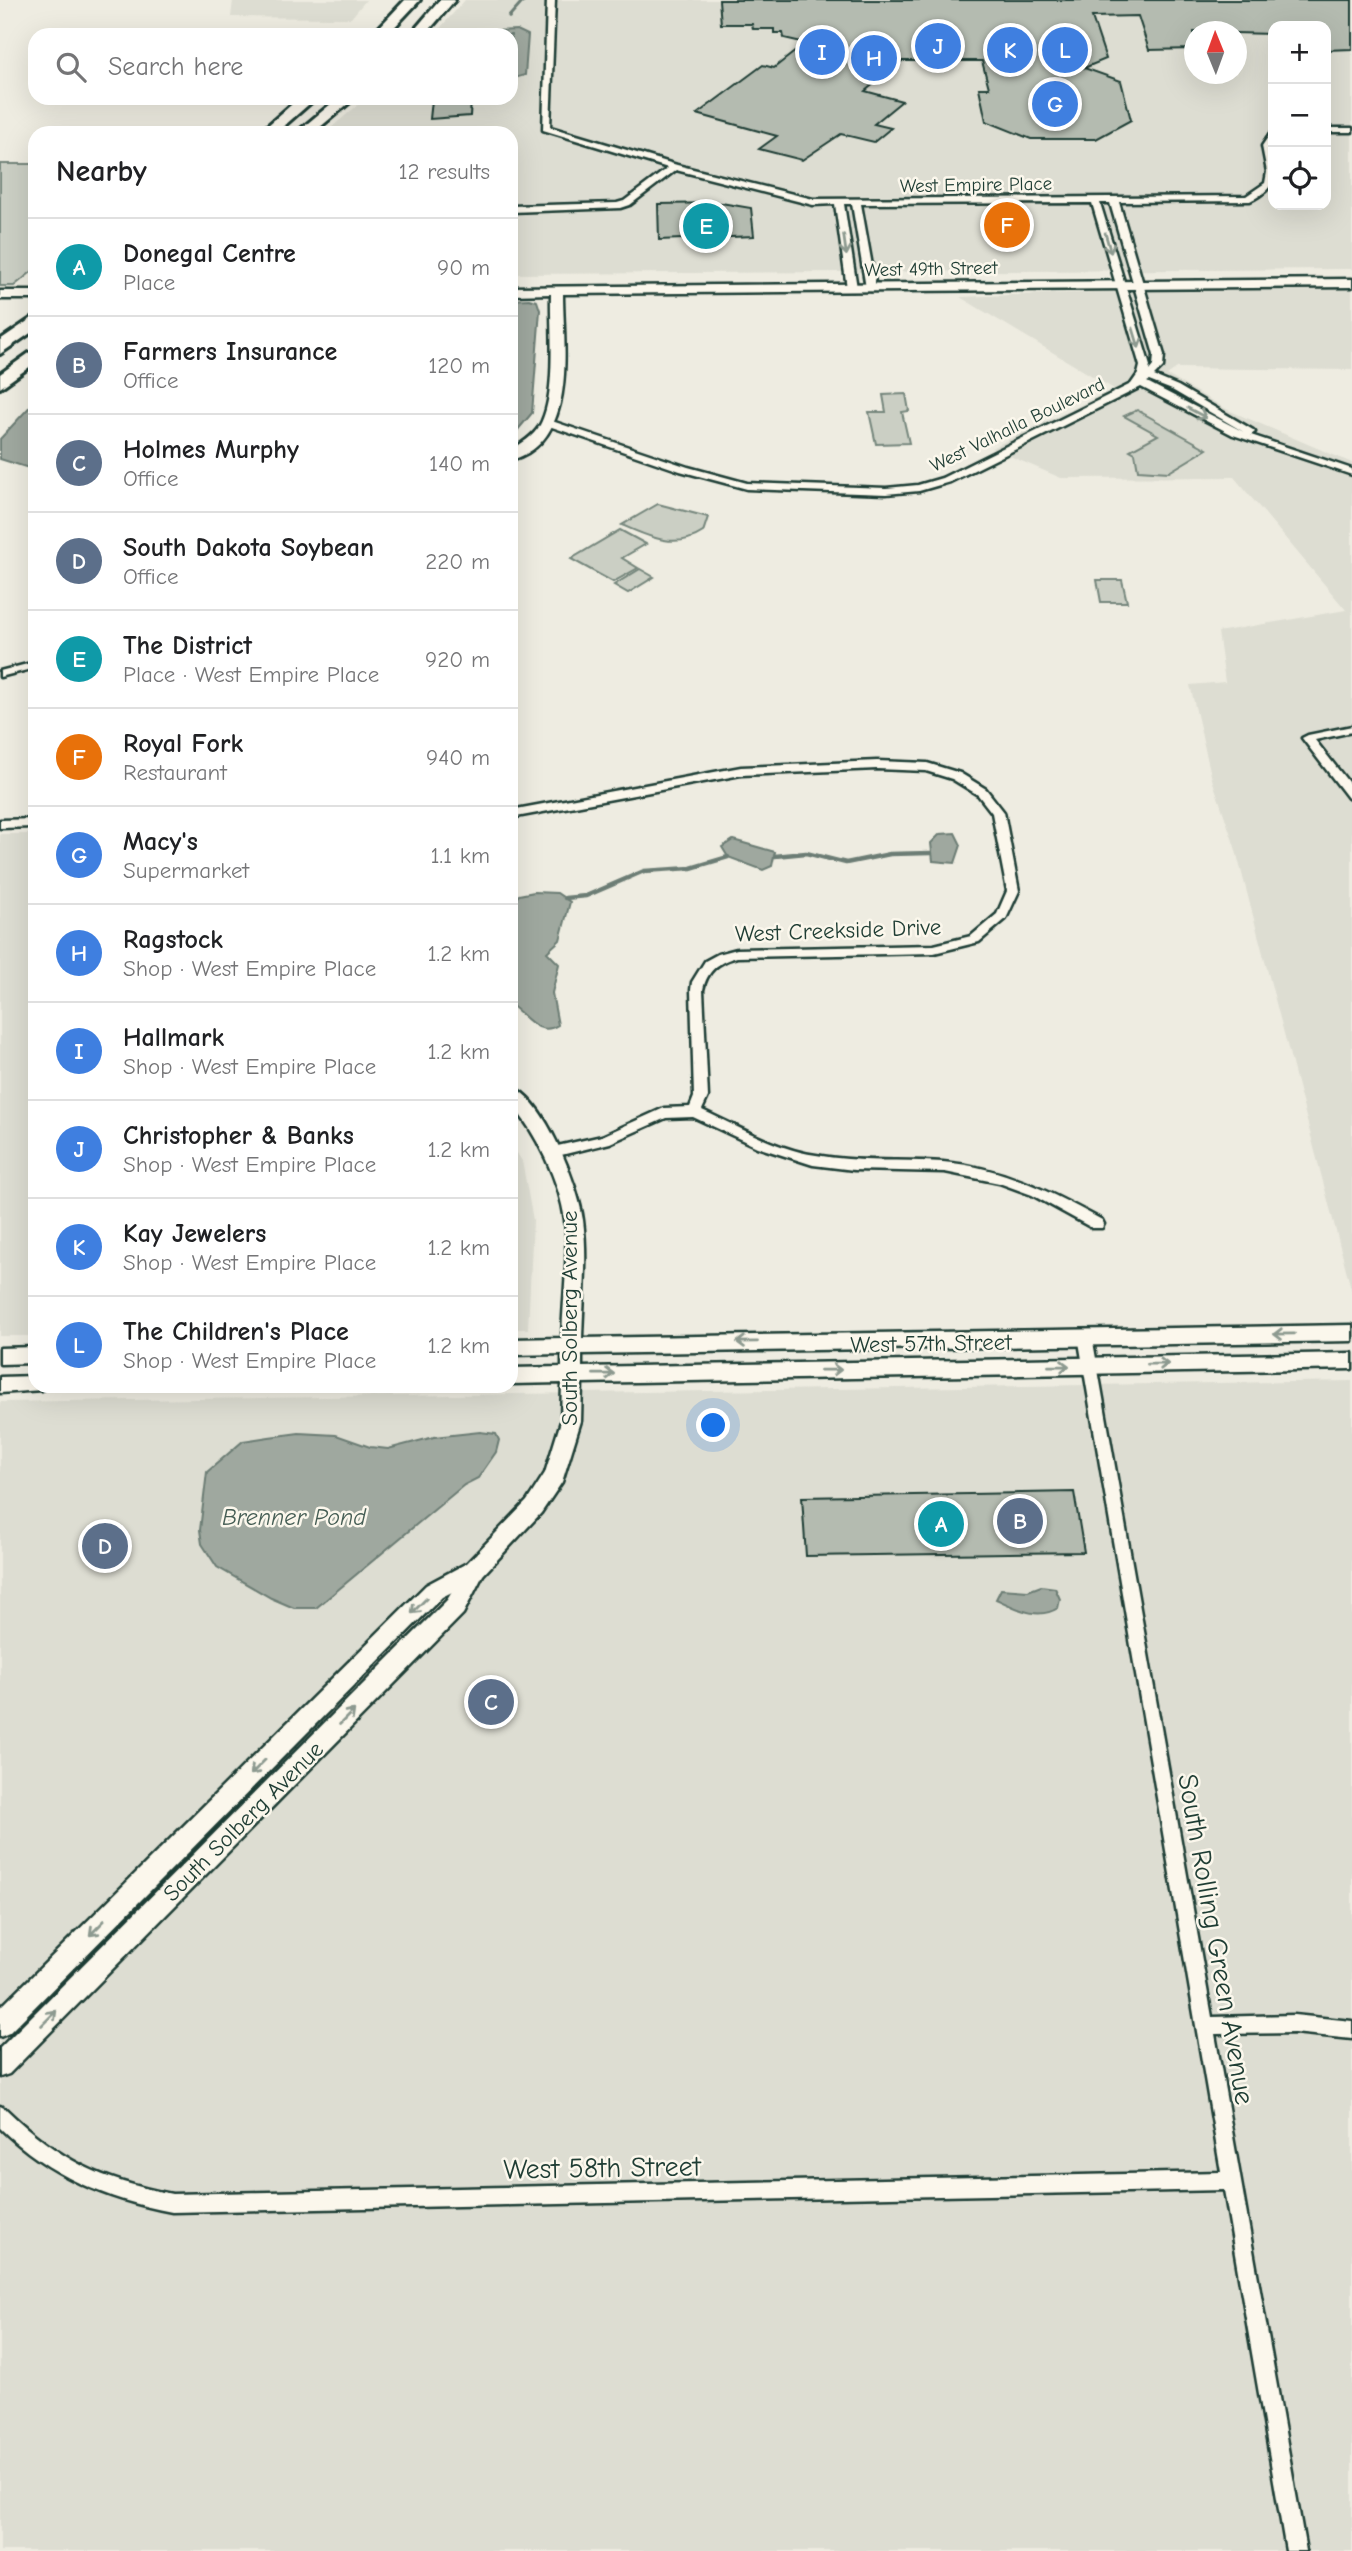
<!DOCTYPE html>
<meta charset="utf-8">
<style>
:root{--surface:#fff;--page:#f2f2f2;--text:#202124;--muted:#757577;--line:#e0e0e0;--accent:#d1495b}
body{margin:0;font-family:"Comic Neue",sans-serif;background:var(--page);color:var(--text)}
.controls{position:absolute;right:21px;top:21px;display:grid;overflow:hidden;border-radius:14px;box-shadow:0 7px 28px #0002}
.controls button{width:63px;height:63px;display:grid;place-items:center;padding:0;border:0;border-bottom:2px solid var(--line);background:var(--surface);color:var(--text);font:35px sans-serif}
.compass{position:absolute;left:1184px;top:21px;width:63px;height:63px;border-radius:50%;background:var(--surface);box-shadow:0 7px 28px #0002;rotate:359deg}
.you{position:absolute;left:714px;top:1426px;width:24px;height:24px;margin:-18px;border:5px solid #fff;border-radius:50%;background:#1a73e8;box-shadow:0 0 0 10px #1a73e833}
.badge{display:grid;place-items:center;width:46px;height:46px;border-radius:50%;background:var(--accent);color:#fff;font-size:23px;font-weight:700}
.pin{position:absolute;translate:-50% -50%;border:4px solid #fff;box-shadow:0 2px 7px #0006}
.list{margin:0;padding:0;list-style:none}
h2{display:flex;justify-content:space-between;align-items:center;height:91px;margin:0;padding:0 28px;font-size:30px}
h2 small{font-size:23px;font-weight:400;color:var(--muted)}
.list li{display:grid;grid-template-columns:46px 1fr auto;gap:21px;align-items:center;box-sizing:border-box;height:98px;padding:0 28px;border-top:2px solid var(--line)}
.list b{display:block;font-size:26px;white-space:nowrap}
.list p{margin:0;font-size:23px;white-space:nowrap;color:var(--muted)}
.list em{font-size:23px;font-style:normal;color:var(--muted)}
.icon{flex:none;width:38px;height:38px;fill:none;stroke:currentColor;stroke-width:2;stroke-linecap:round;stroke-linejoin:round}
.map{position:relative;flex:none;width:1352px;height:2551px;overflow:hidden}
.search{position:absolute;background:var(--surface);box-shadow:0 7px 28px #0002;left:28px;top:28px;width:490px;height:77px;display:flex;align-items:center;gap:18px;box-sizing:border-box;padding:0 24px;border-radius:21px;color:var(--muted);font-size:26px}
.panel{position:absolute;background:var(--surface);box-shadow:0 7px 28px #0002;left:28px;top:126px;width:490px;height:1267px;border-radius:21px}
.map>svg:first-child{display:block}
</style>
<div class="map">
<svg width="1352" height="2551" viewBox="0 0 1352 2551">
<rect width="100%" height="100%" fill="#eeece1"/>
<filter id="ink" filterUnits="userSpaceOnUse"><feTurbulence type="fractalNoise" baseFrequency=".0143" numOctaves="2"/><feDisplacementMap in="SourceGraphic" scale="14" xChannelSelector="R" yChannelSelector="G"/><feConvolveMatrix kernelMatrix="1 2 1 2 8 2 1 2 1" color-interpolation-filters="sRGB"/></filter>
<g filter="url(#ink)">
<g fill="#ddddd2" fill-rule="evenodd">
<polygon points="233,0 366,0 351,18 231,17"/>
<path d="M465 0H1352V269L511 274V133H325L366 98H511V35H434ZM1273 26H1326V205H1273ZM1194 32H1236V74H1194Z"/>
<polygon points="1352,287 1352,370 1177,368 1167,375 1228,410 1352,463 1352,1292 1235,847 1212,779 1190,685 1225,682 1218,632 1346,610 1234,477 1061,478 991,448 1114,389 960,297 1150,290"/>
<rect x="0" y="834" width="35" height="502"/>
<polygon points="511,1144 522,1161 533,1220 528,1329 511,1329"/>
<polygon points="1352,1381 1352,2551 0,2551 0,1402"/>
</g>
<g fill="#cbcfc4" stroke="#75867c" stroke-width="2">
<polygon points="0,164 35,164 35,269 14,286 0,286"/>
<polygon points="906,394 909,411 902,412 909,443 876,444 869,412 886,412 883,395"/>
<polygon points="1137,410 1207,449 1169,472 1138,470 1135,453 1130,450 1158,435 1124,416"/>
<path d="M658 504 708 517 703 532C676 550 649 537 622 525Z"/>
<polygon points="620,530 646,544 622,558 638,568 613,582 571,559"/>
<polygon points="640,569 654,577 628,593 614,585"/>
<polygon points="1097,580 1122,580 1127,602 1101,602"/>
</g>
<g fill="#9fa89f" stroke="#6c7d74" stroke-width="2">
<polygon points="517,30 528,35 525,75 511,79 511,35 488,35 494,31"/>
<polygon points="529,299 537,301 540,310 532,413 511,438 511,300"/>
<polygon points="35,401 35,470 0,459 0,439"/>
<polygon points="955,833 961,845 955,863 933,861 931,843 940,834"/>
<polygon points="733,840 775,852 772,866 763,870 728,857 722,847"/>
<path d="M534 892 557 893 570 902 560 940 547 952 559 964 552 993 558 1025C538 1038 526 1015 511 1005V903L519 895Z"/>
<polygon points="480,1432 496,1434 499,1440 496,1452 478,1478 464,1485 316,1608 294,1608 271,1598 217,1567 202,1544 200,1530 207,1472 243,1441 269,1437 299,1433 336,1435 370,1447 388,1449 434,1437"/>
<path d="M1041 1586 1055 1588 1060 1599 1058 1608C1037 1621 1016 1608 996 1599L1001 1589 1028 1591Z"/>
</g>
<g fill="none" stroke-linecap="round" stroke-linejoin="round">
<polyline stroke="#6c7d74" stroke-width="3.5" points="509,17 524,0"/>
<g stroke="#6c7d74" stroke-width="4.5">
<polyline points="775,856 806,853 846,863 890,854 931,853"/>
<polyline points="565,898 586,896 644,871 691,868 728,857"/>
</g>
</g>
<g fill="#b4bbb0" stroke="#1f3d34" stroke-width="2">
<polygon points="719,0 1352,0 1352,49 1326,50 1326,26 1273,26 1273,34 1194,32 1194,49 1149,50 1138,16 1092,17 1106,59 1084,68 1121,81 1131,120 1096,139 1031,139 986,121 979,88 989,88 982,61 902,61 865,91 902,101 874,124 891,128 874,142 841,134 802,160 759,149 777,136 697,114 763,65 774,68 806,43 784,38 783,33 774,33 774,29 753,29 752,24 721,24"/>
<polygon points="432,100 471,100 470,116 430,119"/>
<polygon points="721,203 751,208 754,236 659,240 658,204"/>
<polygon points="1074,1492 1084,1552 806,1556 802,1497"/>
</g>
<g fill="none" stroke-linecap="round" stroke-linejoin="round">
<g stroke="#1f3d34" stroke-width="5">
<g id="street">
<path d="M547 0H555L550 127 677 165 813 199 1246 196 1265 183 1267 172 1262 146 1270 134H1273V142L1270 146C1276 175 1279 187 1250 201L1119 202 1164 355 1163 367 1154 376 1178 386 1253 430 1255 432 1251 435 1352 469V475L1233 435 1141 387 950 482 919 491 886 494 747 489 680 471 546 425V421H552L688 467 747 483 886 488 918 485 942 478 1131 384 1138 374 1140 366 1092 203 861 204 876 288 871 291 866 288 852 204H844L857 288 852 291 847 288 835 204 813 205 676 170 630 205 621 208 511 212V206L617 203 624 201 668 168 543 130ZM1100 203H1110L1154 355 1153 366 1149 371 1150 366ZM1149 381 1172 390 1244 432 1147 382Z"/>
<rect x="1326" y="128" width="26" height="4"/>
<polygon points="35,662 35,668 0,677 0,671"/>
<polygon points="1352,726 1352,732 1315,740 1352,787 1352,799 1348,798 1302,738 1308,735"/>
<path d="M877 761 927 763 960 773 986 789 1004 812 1019 891 1006 919 979 942 934 953 737 957C718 962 707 971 703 990L708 1097 702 1110C739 1127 776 1149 816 1155 858 1163 901 1159 943 1162 1003 1167 1050 1192 1102 1220L1104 1224 1102 1228H1092L1032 1195 999 1183 945 1172 854 1170 813 1165 757 1147 693 1117 666 1118 610 1143 553 1157 546 1152 553 1147 602 1136 664 1108 690 1107 694 1097 691 990 692 982 705 961 718 954 737 949 934 945 971 936 997 914 1007 891 992 813 978 795 952 779 926 771 877 769 741 775 511 818V810L741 767Z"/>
<polygon points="35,819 35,827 0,828 0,820"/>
<path d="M1085 1330 1090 1332 1092 1336 1212 2017 1294 2015 1352 2021V2039L1294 2033 1215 2034 1306 2551H1286L1224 2190 172 2212C106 2199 49 2176 0 2128V2106L6 2109C59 2160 100 2180 172 2194L1221 2172 1078 1336 1080 1332Z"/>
</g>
</g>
<g stroke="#1f3d34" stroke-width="5">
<g id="secondary">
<path d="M1352 279V287L563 294C563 347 579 441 511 460V450C521 444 534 436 540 425 557 394 550 330 551 294L511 295V287Z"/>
<rect x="0" y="291" width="35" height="8"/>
<path d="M511 1087C544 1096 579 1187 583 1220 588 1258 583 1300 582 1338L1352 1325V1341L582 1354V1367L1352 1353V1369L582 1383 581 1421 562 1482 541 1513 483 1575 463 1614 9 2074 0 2077V2048L447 1600 452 1592 442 1597 9 2033 0 2037V2008L426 1585 467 1563 527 1501 545 1473 561 1421 562 1383 511 1384V1368L562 1367V1354L511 1355V1339L562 1338C563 1300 569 1258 565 1220 560 1183 536 1131 511 1104Z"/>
<polygon points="35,1347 35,1363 0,1364 0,1348"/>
<polygon points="35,1376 35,1386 44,1386 42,1390 0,1393 0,1377"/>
</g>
</g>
<g stroke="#1f3d34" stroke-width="6">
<g id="highway">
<polygon points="405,0 420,0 387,35 372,35"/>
<polygon points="440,0 455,0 425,35 410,35"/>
<polygon points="299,98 316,98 276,133 259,133"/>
<polygon points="338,98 355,98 313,133 296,133"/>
<polygon points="35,316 35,330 0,354 0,340"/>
<polygon points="35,349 35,363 0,388 0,374"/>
</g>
</g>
<use href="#street" fill="#fbf7ec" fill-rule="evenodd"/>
<use href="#secondary" fill="#fbf7ec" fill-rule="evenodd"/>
<use href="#highway" fill="#fbf7ec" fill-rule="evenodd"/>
</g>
<defs><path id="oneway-shaft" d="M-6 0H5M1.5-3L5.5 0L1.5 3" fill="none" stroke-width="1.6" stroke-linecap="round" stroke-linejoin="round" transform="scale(1.75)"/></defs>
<g stroke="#8d9a90">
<use href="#oneway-shaft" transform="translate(1108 243) rotate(74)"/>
<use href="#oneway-shaft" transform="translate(845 245) rotate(82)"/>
<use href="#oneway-shaft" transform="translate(1136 338) rotate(73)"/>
<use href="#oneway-shaft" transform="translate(1197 413) rotate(28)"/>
<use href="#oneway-shaft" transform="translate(1284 1334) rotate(179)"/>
<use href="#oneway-shaft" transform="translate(747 1342) rotate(179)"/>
<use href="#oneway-shaft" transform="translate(1158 1364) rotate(-1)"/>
<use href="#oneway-shaft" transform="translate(1059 1366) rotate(-1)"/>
<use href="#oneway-shaft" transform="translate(831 1370) rotate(-1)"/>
<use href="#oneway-shaft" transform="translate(604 1374) rotate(-1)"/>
<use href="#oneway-shaft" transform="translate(419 1606) rotate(135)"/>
<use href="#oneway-shaft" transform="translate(347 1717) rotate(-45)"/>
<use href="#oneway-shaft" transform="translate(258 1767) rotate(135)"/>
<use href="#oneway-shaft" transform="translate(97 1928) rotate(135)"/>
<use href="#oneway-shaft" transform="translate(49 2018) rotate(-45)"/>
</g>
</g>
<g text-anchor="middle" stroke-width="5" stroke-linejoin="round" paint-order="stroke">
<g font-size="19" fill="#1f3d34" stroke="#fbf7ec">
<text transform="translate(976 184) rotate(-1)" y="7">West Empire Place</text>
<text transform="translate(931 268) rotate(-1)" y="7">West 49th Street</text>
<text transform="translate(1017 424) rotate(-26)" y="7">West Valhalla Boulevard</text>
</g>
<g font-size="23" fill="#1f3d34" stroke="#fbf7ec">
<text transform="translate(838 930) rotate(-2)" y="8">West Creekside Drive</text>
<text transform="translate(569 1318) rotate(-90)" y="8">South Solberg Avenue</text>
<text transform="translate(931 1343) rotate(-1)" y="8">West 57th Street</text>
<text transform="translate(243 1821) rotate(-45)" y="8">South Solberg Avenue</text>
</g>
<g font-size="24" font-style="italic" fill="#455d54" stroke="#fbf7ec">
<text x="294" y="1525">Brenner Pond</text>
</g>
<g font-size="28" fill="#1f3d34" stroke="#fbf7ec">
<text transform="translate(1217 1939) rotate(80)" y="10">South Rolling Green Avenue</text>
<text transform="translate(602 2167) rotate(-1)" y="10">West 58th Street</text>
</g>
</g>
</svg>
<div class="controls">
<button>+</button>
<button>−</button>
<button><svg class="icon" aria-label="locate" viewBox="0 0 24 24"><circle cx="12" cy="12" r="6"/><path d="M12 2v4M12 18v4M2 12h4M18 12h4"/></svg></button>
</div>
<svg class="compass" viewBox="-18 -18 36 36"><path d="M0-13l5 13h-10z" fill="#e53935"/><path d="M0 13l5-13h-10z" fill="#757577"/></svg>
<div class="you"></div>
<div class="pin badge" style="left:941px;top:1524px;background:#0f9aa8">A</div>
<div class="pin badge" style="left:1020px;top:1521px;background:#5c6f8a">B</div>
<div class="pin badge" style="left:491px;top:1702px;background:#5c6f8a">C</div>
<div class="pin badge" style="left:105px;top:1546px;background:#5c6f8a">D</div>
<div class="pin badge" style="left:706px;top:226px;background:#0f9aa8">E</div>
<div class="pin badge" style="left:1007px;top:225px;background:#e8710a">F</div>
<div class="pin badge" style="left:1055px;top:104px;background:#3f7fe0">G</div>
<div class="pin badge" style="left:874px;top:58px;background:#3f7fe0">H</div>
<div class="pin badge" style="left:822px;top:52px;background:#3f7fe0">I</div>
<div class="pin badge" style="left:938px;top:46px;background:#3f7fe0">J</div>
<div class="pin badge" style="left:1010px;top:50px;background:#3f7fe0">K</div>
<div class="pin badge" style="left:1065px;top:50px;background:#3f7fe0">L</div>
<div class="search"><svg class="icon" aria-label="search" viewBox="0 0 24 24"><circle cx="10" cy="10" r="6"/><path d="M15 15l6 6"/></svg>Search here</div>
<section class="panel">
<h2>Nearby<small>12 results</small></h2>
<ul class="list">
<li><span class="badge" style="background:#0f9aa8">A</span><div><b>Donegal Centre</b><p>Place</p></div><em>90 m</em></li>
<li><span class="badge" style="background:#5c6f8a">B</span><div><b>Farmers Insurance</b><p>Office</p></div><em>120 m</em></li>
<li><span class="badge" style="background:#5c6f8a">C</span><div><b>Holmes Murphy</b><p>Office</p></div><em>140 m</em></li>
<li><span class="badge" style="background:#5c6f8a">D</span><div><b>South Dakota Soybean</b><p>Office</p></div><em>220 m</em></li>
<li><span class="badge" style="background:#0f9aa8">E</span><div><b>The District</b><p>Place · West Empire Place</p></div><em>920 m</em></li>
<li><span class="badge" style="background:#e8710a">F</span><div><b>Royal Fork</b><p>Restaurant</p></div><em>940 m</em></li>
<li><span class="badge" style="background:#3f7fe0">G</span><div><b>Macy's</b><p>Supermarket</p></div><em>1.1 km</em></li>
<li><span class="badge" style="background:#3f7fe0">H</span><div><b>Ragstock</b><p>Shop · West Empire Place</p></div><em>1.2 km</em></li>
<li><span class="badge" style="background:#3f7fe0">I</span><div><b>Hallmark</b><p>Shop · West Empire Place</p></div><em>1.2 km</em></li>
<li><span class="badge" style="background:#3f7fe0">J</span><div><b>Christopher &amp; Banks</b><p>Shop · West Empire Place</p></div><em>1.2 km</em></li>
<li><span class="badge" style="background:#3f7fe0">K</span><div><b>Kay Jewelers</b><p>Shop · West Empire Place</p></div><em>1.2 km</em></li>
<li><span class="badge" style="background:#3f7fe0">L</span><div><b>The Children's Place</b><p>Shop · West Empire Place</p></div><em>1.2 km</em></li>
</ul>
</section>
</div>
